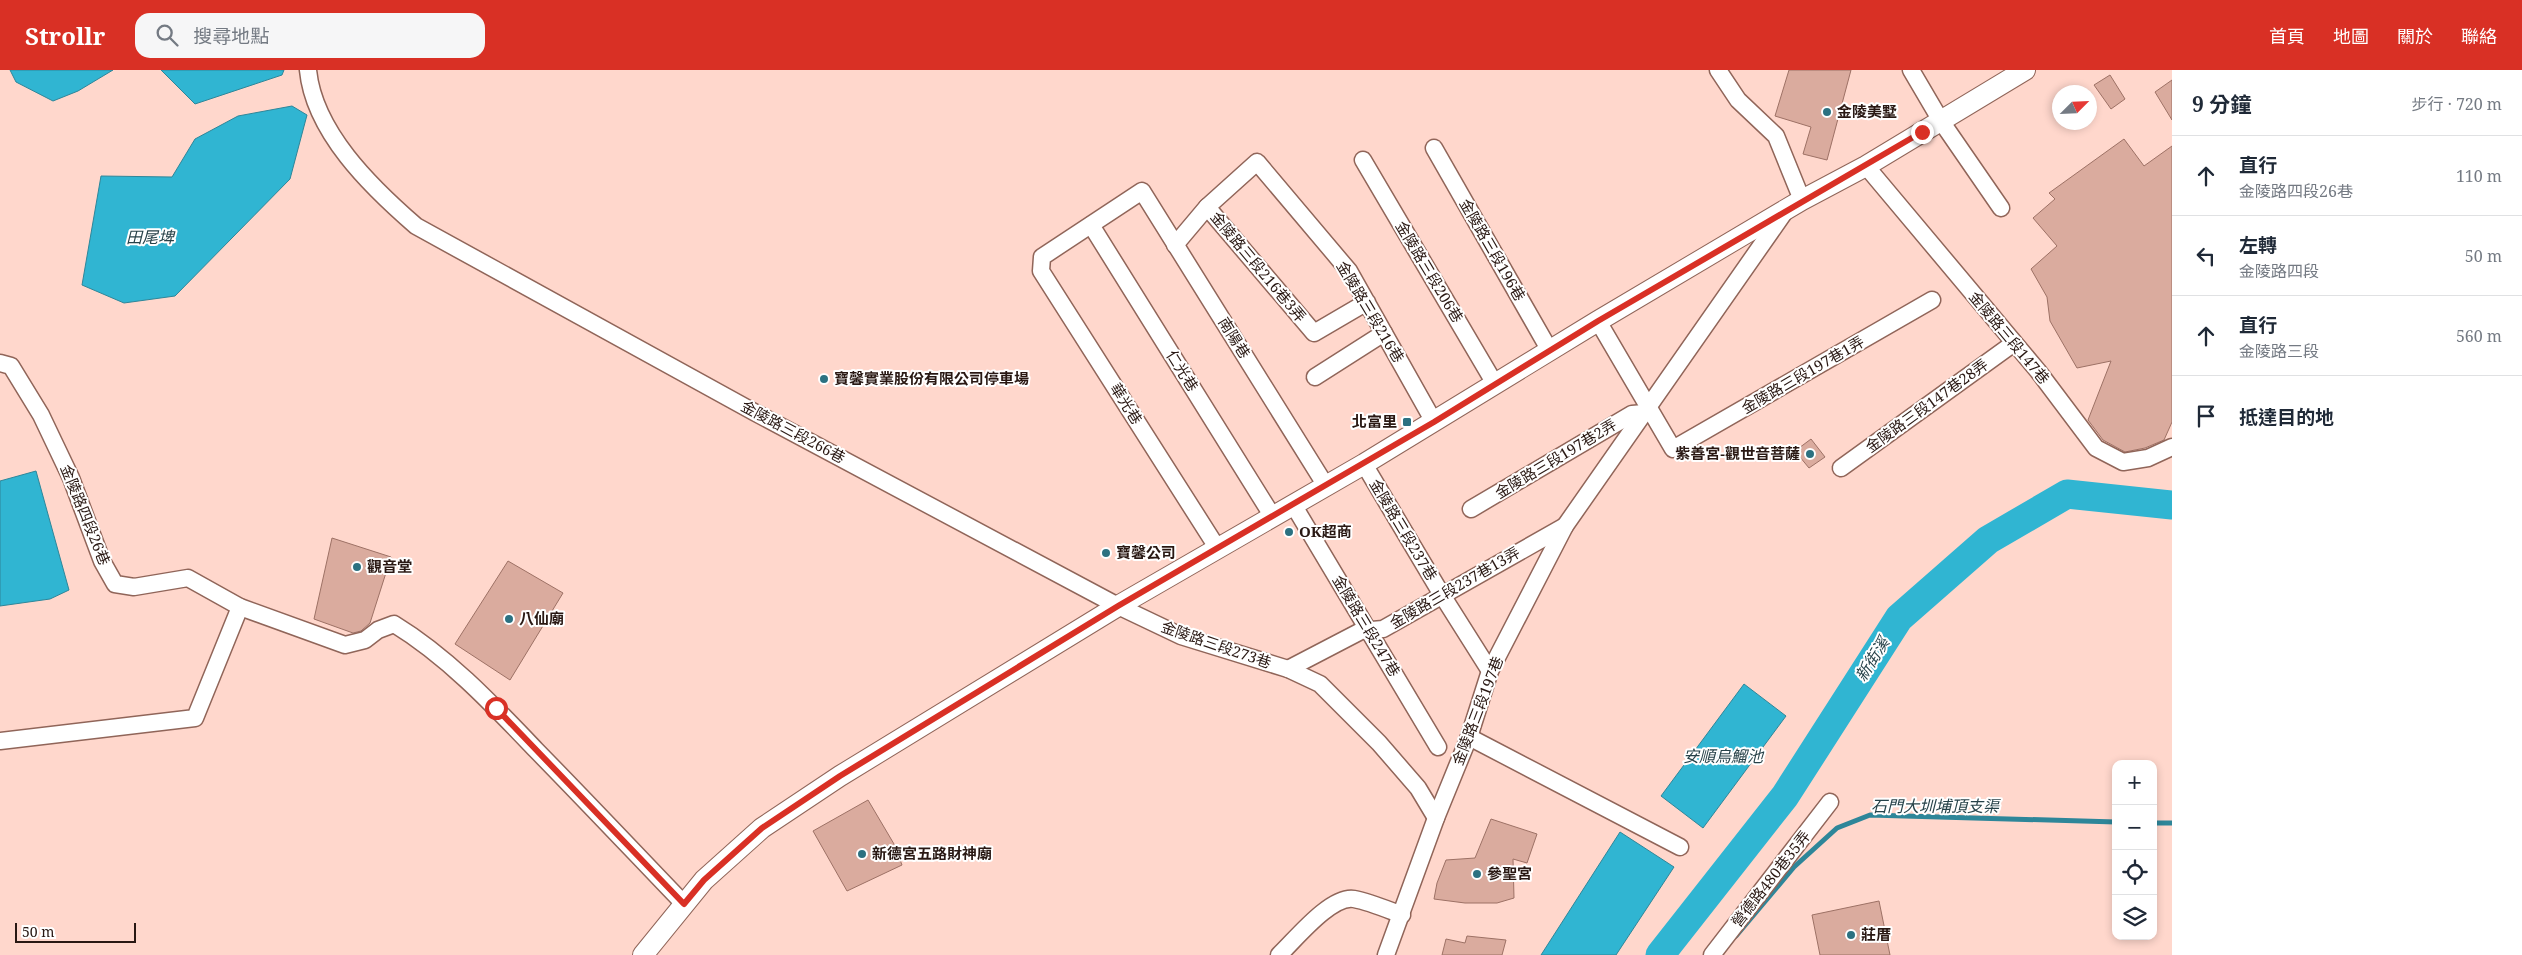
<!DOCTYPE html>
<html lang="zh-TW">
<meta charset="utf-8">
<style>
:root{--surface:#fff;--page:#f6f6f7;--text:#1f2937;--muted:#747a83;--line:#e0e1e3;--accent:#d93025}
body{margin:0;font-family:"Noto Serif","Noto Sans TC",serif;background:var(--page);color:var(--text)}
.controls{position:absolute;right:15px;bottom:15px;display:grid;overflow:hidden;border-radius:10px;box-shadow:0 2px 8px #0003}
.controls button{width:45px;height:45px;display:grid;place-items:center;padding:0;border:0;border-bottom:1px solid var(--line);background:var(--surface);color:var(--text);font:25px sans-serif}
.compass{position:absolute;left:2052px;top:15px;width:45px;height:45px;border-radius:50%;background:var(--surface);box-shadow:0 2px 8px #0003;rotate:66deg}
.scale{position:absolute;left:15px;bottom:12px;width:121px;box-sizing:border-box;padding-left:5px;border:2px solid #291813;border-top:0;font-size:14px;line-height:18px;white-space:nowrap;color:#291813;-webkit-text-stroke:4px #fff;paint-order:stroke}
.stop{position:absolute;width:15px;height:15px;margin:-11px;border:4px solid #d93025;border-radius:50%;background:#fff}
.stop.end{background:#d93025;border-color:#fff;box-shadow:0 1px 5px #0008}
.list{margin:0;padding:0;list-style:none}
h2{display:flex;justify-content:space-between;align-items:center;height:65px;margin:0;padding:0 20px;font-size:21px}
h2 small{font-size:16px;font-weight:400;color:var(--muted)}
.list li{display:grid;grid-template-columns:32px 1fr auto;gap:15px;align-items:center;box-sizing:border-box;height:80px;padding:0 20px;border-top:1px solid var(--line)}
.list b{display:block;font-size:19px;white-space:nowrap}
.list p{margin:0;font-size:16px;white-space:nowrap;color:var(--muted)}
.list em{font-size:16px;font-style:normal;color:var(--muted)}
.icon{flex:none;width:28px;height:28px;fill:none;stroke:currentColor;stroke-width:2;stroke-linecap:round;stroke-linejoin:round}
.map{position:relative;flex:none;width:2172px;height:885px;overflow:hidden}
header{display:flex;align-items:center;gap:30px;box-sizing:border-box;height:70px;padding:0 25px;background:var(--accent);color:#fff}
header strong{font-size:24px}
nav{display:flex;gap:28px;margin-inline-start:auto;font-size:18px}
.search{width:350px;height:45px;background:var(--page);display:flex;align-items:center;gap:12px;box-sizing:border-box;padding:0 18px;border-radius:15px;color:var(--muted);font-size:19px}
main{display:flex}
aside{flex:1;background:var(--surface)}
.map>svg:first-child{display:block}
</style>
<header>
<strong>Strollr</strong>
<div class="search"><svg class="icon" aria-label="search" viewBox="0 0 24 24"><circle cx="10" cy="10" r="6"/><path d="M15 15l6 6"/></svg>搜尋地點</div>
<nav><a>首頁</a><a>地圖</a><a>關於</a><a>聯絡</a></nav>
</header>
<main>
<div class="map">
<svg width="2172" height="885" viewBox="0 0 2172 885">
<rect width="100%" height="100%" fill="#ffd7cc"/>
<g fill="#30b5d2" stroke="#2e8699">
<polygon points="10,0 113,0 78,21 53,31 16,12"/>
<polygon points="161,0 284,0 282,5 195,34"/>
<polygon points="292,36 307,45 290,109 175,226 124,233 82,215 101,106 172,107 195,69 238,46"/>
<polygon points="36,401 69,520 50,529 0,536 0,411"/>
<polygon points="1744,614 1786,646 1703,758 1661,726"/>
<polygon points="1620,762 1674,797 1616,885 1541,885"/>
</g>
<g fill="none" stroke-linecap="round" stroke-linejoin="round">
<g stroke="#2e8699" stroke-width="5">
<polyline points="2153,753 2172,753"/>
<polyline points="1736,866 1794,797 1837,758 1870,745 2116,752"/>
</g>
<polyline stroke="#30b5d2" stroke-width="29" points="1660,885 1785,726 1899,548 1988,470 2067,424 2172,435"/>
</g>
<g fill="#daab9e" stroke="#9d7165">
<polygon points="1789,0 1851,0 1827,90 1803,84 1811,57 1775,46"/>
<polygon points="2110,5 2125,29 2111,39 2094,15"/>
<polygon points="2172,10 2172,50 2155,22"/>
<polygon points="2124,69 2144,96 2172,76 2172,352 2164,370 2145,378 2125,382 2103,370 2088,350 2111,291 2077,298 2050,251 2047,227 2031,199 2057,176 2033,148 2055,129 2049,123"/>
<polygon points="1811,369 1825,387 1809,398 1795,381"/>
<polygon points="332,468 391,487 370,553 361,561 353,563 314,549"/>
<polygon points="508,491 563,523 510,610 455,574"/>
<polygon points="868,730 894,774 902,795 847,821 813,761"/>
<polygon points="1491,749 1537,764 1527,793 1513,789 1514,828 1497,833 1465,833 1434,829 1437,813 1446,790 1475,788"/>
<polygon points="1879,831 1890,885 1820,885 1812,845"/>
<polygon points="1467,866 1506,870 1502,885 1442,885 1446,869 1465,873"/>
</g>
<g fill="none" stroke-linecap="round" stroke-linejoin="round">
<g stroke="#906559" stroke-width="19">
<g id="minor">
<path d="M308 0C314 62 371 117 416 156L754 342 1118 536 1181 566 1288 599 1320 614 1379 673 1418 718 1436 748"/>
<polyline points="1718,0 1738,30 1776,66 1802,130"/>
<polyline points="1911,0 1941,51 2001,138"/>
<polyline points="1434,78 1550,281"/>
<polyline points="1363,90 1495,314"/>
<polyline points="1866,96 2038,301 2096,378 2123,392 2148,388 2172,377"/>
<polyline points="1091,155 1273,447"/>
<polyline points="1175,175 1207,137"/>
<polyline points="1367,232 1314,263 1207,137 1257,92 1349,201 1434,352"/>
<polyline points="1598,251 1673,379 1932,230"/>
<path d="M0 293 11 296 41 345 71 408 102 491 115 514 134 517 188 508 240 537 345 575 365 570 378 560 394 554C448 587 493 635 536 680 586 731 635 783 684 834"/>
<polyline points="1315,307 1384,263"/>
<polyline points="1364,394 1442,525 1490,601"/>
<polyline points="1841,398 2014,273"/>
<polyline points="1294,436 1438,677"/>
<polyline points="1471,439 1632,344 1644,343"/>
<polyline points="1218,479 1041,201 1042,187 1142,121 1326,416"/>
<polyline points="1288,599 1361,561 1383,559 1565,456"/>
<polyline points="1469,667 1680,777"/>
<polyline points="0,671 195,648 240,537"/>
<path d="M1279 885C1295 870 1331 825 1354 829 1370 832 1386 839 1402 845"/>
<polyline points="1386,885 1436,748 1469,667 1490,601 1565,456 1786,140"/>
<polyline points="1712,885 1830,732"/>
</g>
</g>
<g stroke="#906559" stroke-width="22">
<polyline id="major" points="643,885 704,810 762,758 840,706 1118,536 1364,394 1598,251 1802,130 1866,96 2025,0"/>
</g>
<use href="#minor" stroke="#fff" stroke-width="16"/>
<use href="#major" stroke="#fff" stroke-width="20"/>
</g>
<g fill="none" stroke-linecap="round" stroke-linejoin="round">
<polyline stroke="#d93025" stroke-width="6" points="496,638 684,834 704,810 762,758 840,706 1118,536 1434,352 1598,251 1922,62"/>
</g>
<g fill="#2c7181" stroke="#fff" stroke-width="2">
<circle cx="1827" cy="42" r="5"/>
<circle cx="824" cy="309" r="5"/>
<rect x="1402" y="347" width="10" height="10" rx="2.5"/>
<circle cx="1810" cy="384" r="5"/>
<circle cx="1289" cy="462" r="5"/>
<circle cx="1106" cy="483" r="5"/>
<circle cx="357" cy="497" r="5"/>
<circle cx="509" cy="549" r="5"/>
<circle cx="862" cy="784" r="5"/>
<circle cx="1477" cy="804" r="5"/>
<circle cx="1851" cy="865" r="5"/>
</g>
<g text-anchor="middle" stroke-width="4" stroke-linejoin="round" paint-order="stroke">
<g font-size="15" font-weight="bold" fill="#291813" stroke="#fff" text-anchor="start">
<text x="1837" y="47">金陵美墅</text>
<text x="834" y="314">寶馨實業股份有限公司停車場</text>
<text x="1397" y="357" text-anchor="end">北富里</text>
<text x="1800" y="389" text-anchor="end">紫善宮-觀世音菩薩</text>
<text x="1299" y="467">OK超商</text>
<text x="1116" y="488">寶馨公司</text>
<text x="367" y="502">觀音堂</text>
<text x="519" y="554">八仙廟</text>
<text x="872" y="789">新德宮五路財神廟</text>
<text x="1487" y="809">參聖宮</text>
<text x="1861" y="870">莊厝</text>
</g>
<g font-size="15" fill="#291813" stroke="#fff">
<text transform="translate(1492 180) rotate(60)" y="5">金陵路三段196巷</text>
<text transform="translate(1258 197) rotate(50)" y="5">金陵路三段216巷3弄</text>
<text transform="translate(1429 202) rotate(59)" y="5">金陵路三段206巷</text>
<text transform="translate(1370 242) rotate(59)" y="5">金陵路三段216巷</text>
<text transform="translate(1234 268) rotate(58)" y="5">南陽巷</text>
<text transform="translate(2009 268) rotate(50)" y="5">金陵路三段147巷</text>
<text transform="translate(1182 301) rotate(58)" y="5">仁光巷</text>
<text transform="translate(1803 305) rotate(-30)" y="5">金陵路三段197巷1弄</text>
<text transform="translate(1126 334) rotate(58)" y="5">華光巷</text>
<text transform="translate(1927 336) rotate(-36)" y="5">金陵路三段147巷28弄</text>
<text transform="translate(793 362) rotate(28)" y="5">金陵路三段266巷</text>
<text transform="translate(1556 389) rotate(-31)" y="5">金陵路三段197巷2弄</text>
<text transform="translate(85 445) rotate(68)" y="5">金陵路四段26巷</text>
<text transform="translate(1403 460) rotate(59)" y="5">金陵路三段237巷</text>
<text transform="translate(1455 518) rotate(-30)" y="5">金陵路三段237巷13弄</text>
<text transform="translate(1366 556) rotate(59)" y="5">金陵路三段247巷</text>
<text transform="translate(1216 575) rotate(19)" y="5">金陵路三段273巷</text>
<text transform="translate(1478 641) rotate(-69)" y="5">金陵路三段197巷</text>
<text transform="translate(1771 809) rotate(-52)" y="5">營德路480巷35弄</text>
</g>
<g font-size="16" font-style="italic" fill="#274249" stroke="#fff">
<text x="150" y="173">田尾埤</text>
<text transform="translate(1872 589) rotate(-58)" y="6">新街溪</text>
<text x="1723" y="692">安順烏鰡池</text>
<text x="1935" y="742">石門大圳埔頂支渠</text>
</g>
</g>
</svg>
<div class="controls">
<button>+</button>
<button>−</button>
<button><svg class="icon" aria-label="locate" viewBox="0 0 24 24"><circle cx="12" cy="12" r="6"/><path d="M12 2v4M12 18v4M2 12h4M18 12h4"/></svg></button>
<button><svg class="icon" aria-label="layers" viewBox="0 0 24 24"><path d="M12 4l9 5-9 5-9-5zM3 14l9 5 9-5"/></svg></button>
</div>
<svg class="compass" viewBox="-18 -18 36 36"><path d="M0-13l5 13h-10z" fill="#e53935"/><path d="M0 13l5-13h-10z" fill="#747a83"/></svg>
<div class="scale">50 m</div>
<div class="stop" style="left:496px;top:638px"></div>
<div class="stop end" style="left:1922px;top:62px"></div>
</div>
<aside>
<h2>9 分鐘<small>步行 · 720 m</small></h2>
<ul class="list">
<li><svg class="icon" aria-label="ahead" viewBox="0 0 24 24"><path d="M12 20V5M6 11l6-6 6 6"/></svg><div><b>直行</b><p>金陵路四段26巷</p></div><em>110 m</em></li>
<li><svg class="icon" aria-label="left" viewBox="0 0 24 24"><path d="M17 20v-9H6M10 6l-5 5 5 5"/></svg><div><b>左轉</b><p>金陵路四段</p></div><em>50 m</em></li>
<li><svg class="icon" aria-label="ahead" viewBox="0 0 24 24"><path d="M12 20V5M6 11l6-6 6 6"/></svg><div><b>直行</b><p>金陵路三段</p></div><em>560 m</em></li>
<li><svg class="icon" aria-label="arrive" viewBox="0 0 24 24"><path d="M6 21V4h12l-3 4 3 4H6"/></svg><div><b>抵達目的地</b></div></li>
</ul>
</aside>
</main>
